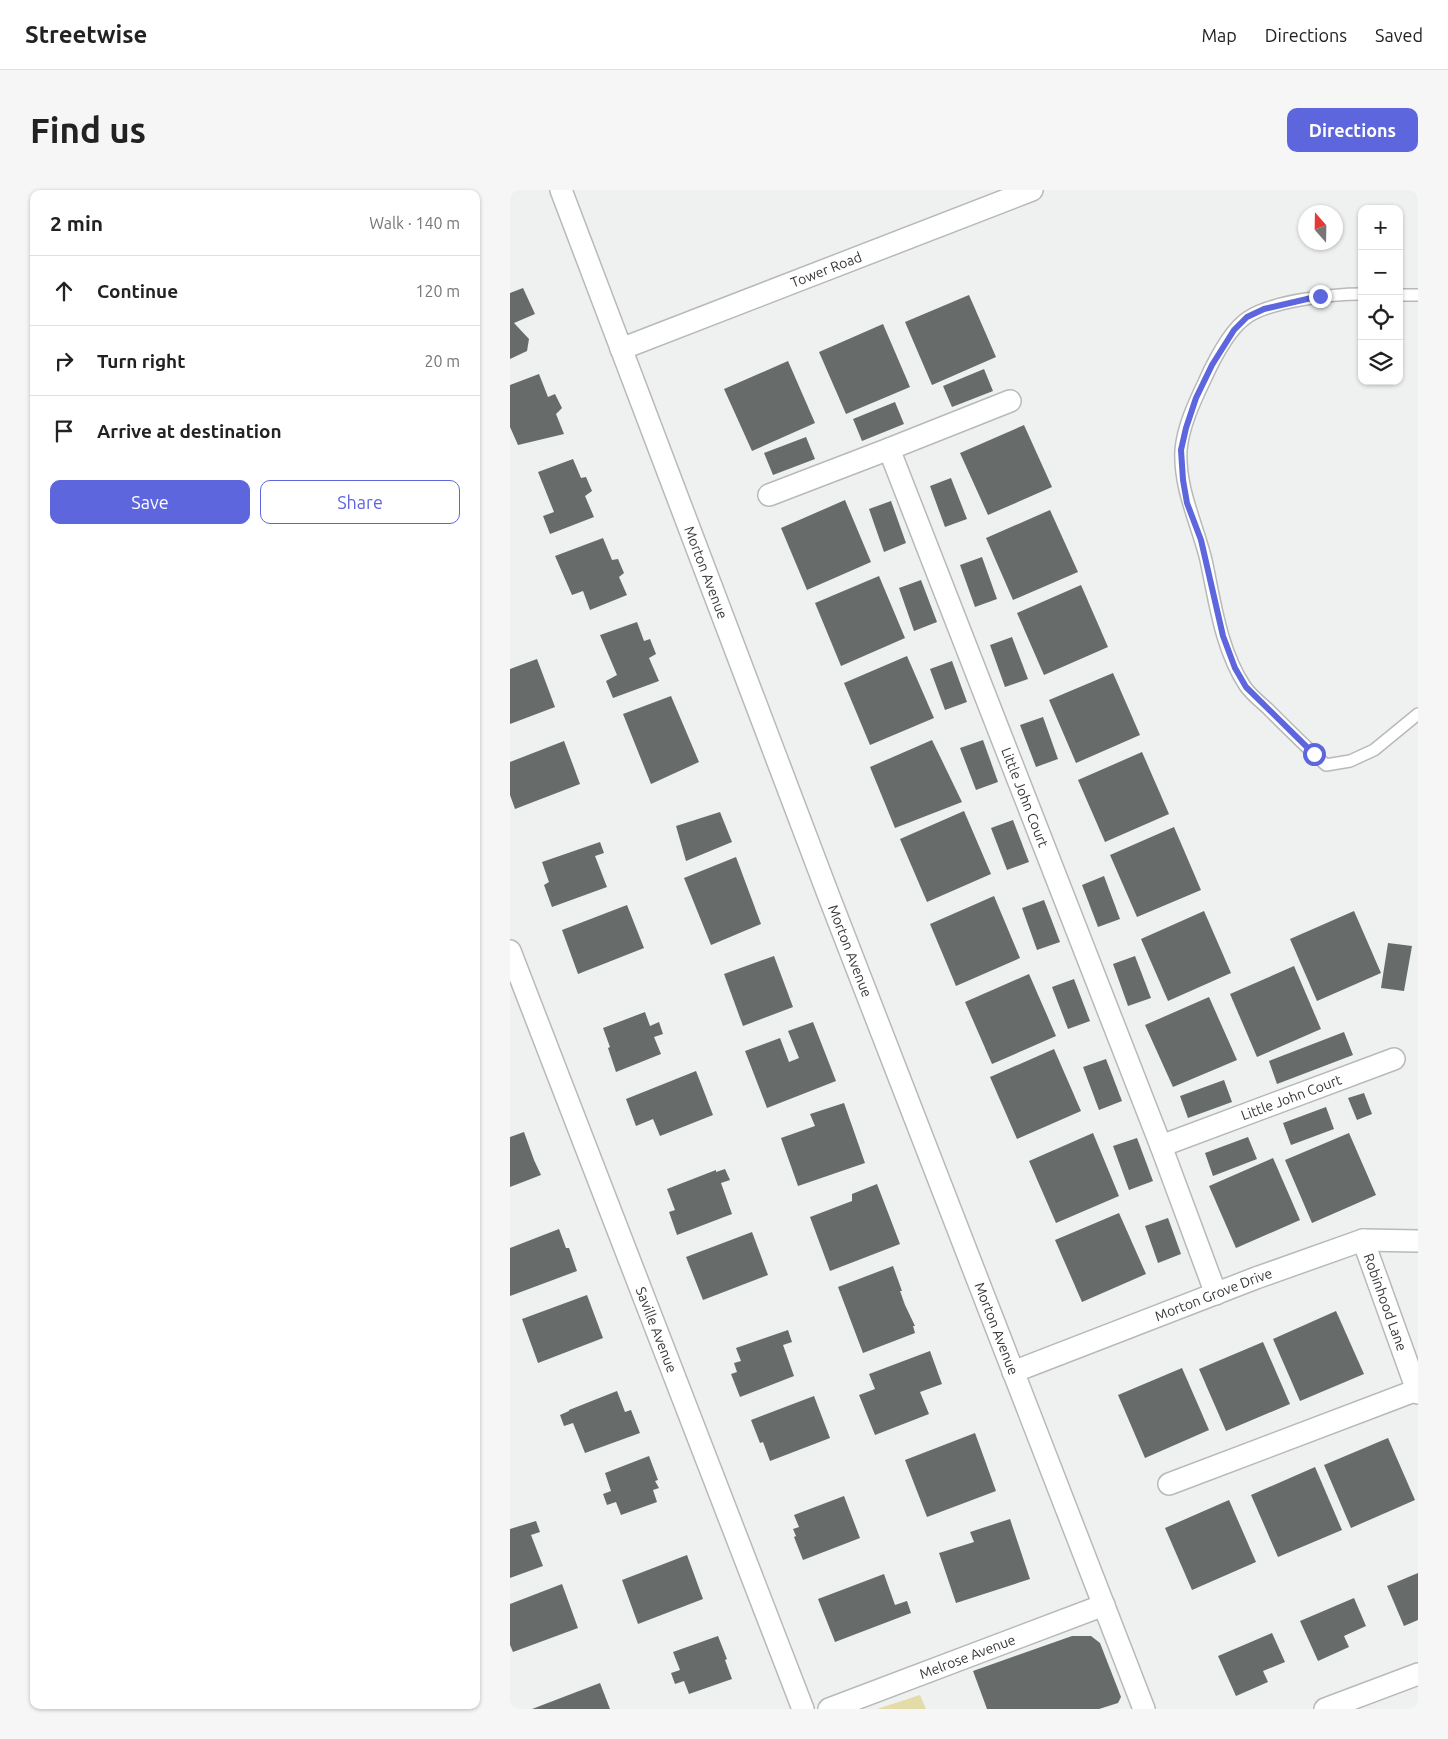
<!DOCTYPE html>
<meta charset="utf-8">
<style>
:root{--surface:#fff;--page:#f6f6f6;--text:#222;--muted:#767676;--line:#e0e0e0;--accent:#5e66de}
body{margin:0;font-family:Ubuntu,sans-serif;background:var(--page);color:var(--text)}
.controls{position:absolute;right:15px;top:15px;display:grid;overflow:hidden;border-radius:10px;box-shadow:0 1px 4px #0004}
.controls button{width:45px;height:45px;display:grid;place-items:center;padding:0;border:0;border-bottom:1px solid var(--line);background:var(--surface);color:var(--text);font:25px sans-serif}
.compass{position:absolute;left:788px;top:15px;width:45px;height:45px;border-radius:50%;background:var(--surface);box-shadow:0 1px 4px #0004;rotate:340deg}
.stop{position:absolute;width:15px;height:15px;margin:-11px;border:4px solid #5e66de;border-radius:50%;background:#fff}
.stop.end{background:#5e66de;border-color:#fff;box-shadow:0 1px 5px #0008}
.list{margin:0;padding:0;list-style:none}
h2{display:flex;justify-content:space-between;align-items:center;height:65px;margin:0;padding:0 20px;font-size:21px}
h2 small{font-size:16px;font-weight:400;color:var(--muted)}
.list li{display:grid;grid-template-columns:32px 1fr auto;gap:15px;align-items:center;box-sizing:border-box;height:70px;padding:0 20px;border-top:1px solid var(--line)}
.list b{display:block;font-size:19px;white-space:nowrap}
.list em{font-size:16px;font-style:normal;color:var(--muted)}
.actions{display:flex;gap:10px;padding:15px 20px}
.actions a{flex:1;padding:11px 0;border:1px solid var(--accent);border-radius:10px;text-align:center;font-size:18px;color:var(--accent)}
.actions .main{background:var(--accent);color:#fff}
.icon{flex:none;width:28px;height:28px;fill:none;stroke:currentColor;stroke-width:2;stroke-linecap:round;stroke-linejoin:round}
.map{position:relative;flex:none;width:908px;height:1519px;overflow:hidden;border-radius:10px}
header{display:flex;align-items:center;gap:30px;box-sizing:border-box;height:70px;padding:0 25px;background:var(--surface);border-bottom:1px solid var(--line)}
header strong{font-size:24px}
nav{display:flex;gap:28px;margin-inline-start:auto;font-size:18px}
.intro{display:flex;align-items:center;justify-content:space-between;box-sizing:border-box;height:120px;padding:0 30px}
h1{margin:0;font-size:35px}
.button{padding:12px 22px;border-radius:10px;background:var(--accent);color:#fff;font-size:18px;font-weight:700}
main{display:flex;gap:30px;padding:0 30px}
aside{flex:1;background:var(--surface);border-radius:10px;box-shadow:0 1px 4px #0004}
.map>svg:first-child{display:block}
</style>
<header>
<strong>Streetwise</strong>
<nav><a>Map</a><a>Directions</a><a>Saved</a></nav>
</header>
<div class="intro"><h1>Find us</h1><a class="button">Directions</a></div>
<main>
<aside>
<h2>2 min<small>Walk · 140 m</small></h2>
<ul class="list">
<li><svg class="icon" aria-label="ahead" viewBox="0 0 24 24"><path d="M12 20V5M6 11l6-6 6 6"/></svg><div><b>Continue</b></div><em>120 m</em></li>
<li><svg class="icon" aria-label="right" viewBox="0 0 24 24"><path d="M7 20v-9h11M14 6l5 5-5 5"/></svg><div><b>Turn right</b></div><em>20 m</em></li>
<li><svg class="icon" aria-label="arrive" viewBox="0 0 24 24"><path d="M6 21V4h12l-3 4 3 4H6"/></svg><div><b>Arrive at destination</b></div></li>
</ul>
<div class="actions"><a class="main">Save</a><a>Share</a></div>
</aside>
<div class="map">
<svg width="908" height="1519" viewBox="0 0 908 1519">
<rect width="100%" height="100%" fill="#eef1ef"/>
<polygon fill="#e3dca8" points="410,1505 416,1519 367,1519"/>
<g fill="#676b69">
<polygon points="13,98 25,124 4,133 19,149 17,161 0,169 0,103"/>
<polygon points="459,105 486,167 422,195 395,132"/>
<polygon points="373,134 400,197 336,224 309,162"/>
<polygon points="278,171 305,233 242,261 214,199"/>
<polygon points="474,179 483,201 442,217 433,196"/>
<polygon points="29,184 38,207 45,204 52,218 46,224 54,244 8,255 0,237 0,195"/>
<polygon points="385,212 394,234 352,251 343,229"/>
<polygon points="514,235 542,297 478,325 450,263"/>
<polygon points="296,247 305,269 263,285 254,263"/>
<polygon points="63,269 71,288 76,287 82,301 75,306 84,327 40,344 33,326 44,322 28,282"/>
<polygon points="441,288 457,329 435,337 420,296"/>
<polygon points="335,310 361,372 297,400 271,338"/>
<polygon points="381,311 396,353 374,362 359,319"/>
<polygon points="540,320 568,382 503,410 476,348"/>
<polygon points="93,348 102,370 108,369 114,383 109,387 117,405 80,420 73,401 62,405 45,366"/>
<polygon points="472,367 487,409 465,417 450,375"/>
<polygon points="369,386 395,448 331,476 305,413"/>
<polygon points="411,390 427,432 404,441 389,398"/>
<polygon points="571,395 598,457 534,485 507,423"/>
<polygon points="127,432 134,451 140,449 146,464 139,468 149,491 103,508 96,491 107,485 90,445"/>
<polygon points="502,447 518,489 495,497 480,455"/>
<polygon points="397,466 424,528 360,555 334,493"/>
<polygon points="27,469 45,517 0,534 0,479"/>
<polygon points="442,471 457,512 435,520 420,479"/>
<polygon points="603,483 630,545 566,573 539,510"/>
<polygon points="161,506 189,572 141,594 113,524"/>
<polygon points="533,527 548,569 526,577 510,535"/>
<polygon points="422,550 452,612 385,638 360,577"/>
<polygon points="473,550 488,592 466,600 450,558"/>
<polygon points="54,551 70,594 5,619 0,605 0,572"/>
<polygon points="632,562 659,624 595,652 568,590"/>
<polygon points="454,621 481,684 417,712 390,649"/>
<polygon points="210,622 222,652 176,671 166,636"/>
<polygon points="503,630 519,672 497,680 481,638"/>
<polygon points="664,637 691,700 627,727 600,665"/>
<polygon points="90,652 94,663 85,666 97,697 42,717 34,695 39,692 32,672"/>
<polygon points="226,667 251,734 201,755 174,688"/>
<polygon points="594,686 610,729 588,737 572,695"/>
<polygon points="484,706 510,768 446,796 420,734"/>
<polygon points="534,710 550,752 527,760 512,718"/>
<polygon points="117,715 134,758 68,784 52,740"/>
<polygon points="694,721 721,783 658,811 631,749"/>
<polygon points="844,721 871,783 807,811 780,749"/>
<polygon points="878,753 902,756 894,801 871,798"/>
<polygon points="264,766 283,817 233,836 214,784"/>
<polygon points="625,766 641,808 618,816 603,774"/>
<polygon points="784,776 811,839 747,867 720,804"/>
<polygon points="519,784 546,846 482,874 455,812"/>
<polygon points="564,789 580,831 558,839 542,797"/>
<polygon points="699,807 727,870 663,897 635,835"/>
<polygon points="135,822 140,836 149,832 153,844 144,847 151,864 106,882 98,858 100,857 93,838"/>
<polygon points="303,832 326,891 257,918 235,861 270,848 279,872 289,868 278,841"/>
<polygon points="834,842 843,865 767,894 759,871"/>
<polygon points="544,859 571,921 507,949 480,887"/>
<polygon points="596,869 612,911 589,920 573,877"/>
<polygon points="186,881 203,925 150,946 143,929 126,936 116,909"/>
<polygon points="714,890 722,912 678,928 670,906"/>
<polygon points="854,903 862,924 847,930 838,908"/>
<polygon points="334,913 355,973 288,996 271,948 305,936 300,924"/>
<polygon points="816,917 824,939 781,955 773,933"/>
<polygon points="14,942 24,970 31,985 0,997 0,947"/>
<polygon points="583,943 609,1006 546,1033 519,971"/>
<polygon points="839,943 866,1005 802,1033 775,970"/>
<polygon points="738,947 747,969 703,986 695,963"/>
<polygon points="627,948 643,991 619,1000 603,956"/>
<polygon points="763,968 790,1030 726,1058 699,996"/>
<polygon points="215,979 220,990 211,993 222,1024 167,1045 159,1022 165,1020 157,999 206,980 206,982"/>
<polygon points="367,994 390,1054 320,1081 300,1027 342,1011 342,1004"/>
<polygon points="609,1023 636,1084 572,1112 545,1050"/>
<polygon points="658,1028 671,1064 648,1073 635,1036"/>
<polygon points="49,1039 56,1058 59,1058 67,1081 0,1106 0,1058"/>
<polygon points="242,1042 258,1085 193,1110 176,1067"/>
<polygon points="383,1076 392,1101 390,1101 395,1115 405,1136 403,1136 405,1143 353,1163 328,1097"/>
<polygon points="77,1105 93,1148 28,1173 12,1129"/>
<polygon points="826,1121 854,1184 790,1211 763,1149"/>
<polygon points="278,1140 282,1152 273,1155 284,1186 230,1207 221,1184 227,1182 224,1173 231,1171 226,1158"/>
<polygon points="753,1152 780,1214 716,1241 689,1179"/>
<polygon points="420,1161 432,1194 410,1202 419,1224 365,1245 349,1205 365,1199 359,1184"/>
<polygon points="672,1178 699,1240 635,1268 608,1205"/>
<polygon points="107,1201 115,1222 121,1220 130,1243 75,1263 63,1233 54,1236 50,1225 59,1221 59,1220"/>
<polygon points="304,1206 320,1248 260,1271 253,1252 250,1253 241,1230"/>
<polygon points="465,1243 486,1301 417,1327 395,1270"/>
<polygon points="878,1248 905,1310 841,1338 814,1275"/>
<polygon points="139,1266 148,1290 145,1291 149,1298 143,1300 147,1312 111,1325 106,1312 97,1315 93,1304 101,1301 95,1283"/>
<polygon points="805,1277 832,1340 768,1367 741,1305"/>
<polygon points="334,1306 350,1348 293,1370 284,1347 286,1346 283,1339 289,1337 284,1325"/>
<polygon points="719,1310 746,1372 682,1400 655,1338"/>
<polygon points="500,1329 520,1389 446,1413 429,1363 464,1352 460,1342"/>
<polygon points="26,1331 30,1342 21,1345 33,1376 0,1388 0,1339"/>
<polygon points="177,1365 193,1409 128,1434 112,1390"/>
<polygon points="908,1383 908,1430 894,1436 877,1396"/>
<polygon points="374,1384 385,1415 397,1411 401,1423 325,1452 308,1409"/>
<polygon points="52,1394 68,1438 3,1462 0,1455 0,1414"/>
<polygon points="844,1408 856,1436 834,1446 839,1457 808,1471 790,1431"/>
<polygon points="762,1443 775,1472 753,1481 758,1492 726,1506 708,1466"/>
<polygon points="208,1446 217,1469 215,1470 222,1489 179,1504 174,1491 165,1494 161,1483 170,1480 163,1462"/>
<polygon points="562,1446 581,1446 590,1453 611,1507 608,1513 589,1519 477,1519 463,1481"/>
<polygon points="90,1493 100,1519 22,1519"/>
</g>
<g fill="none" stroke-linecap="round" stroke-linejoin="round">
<g stroke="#b7bab7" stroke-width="14">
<g id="service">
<path d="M852 104C822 104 762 111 738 127 719 139 703 172 694 192 684 213 673 237 671 260 669 299 687 333 696 370 705 412 711 460 735 496 741 505 752 513 759 520 778 539 797 558 816 575L840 571 864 560 908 524"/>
<polyline points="889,105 908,105"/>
</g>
</g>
<g stroke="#b7bab7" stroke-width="24">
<g id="minor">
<path id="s1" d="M51 0 318 704 634 1519"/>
<path id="s2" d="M111 159 522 0"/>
<path id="s3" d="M500 211 379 259 651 956 706 1104"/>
<polyline points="259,305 379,259"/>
<path id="s4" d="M0 761 293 1519"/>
<path id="s5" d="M651 956 884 869"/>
<path id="s6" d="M853 1050 908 1203"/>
<path id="s7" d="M503 1182 746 1088 853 1050 908 1051"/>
<polyline points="659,1294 907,1200"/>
<path id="s8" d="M319 1519 594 1415"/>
<polyline points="815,1519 908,1484"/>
</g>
</g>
<use href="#service" stroke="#fff" stroke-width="11"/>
<use href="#minor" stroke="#fff" stroke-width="21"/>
</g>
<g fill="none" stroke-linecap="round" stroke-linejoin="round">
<polyline stroke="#5e66de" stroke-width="6" points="804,564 736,497 725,478 713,446 691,350 677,313 673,290 671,260 676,238 686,208 702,175 724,140 737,127 754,119 810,106"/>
</g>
<g text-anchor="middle" stroke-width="5" stroke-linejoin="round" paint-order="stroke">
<g font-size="14" fill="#353635" stroke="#eef1ef">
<text dy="5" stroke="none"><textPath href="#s2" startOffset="220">Tower Road</textPath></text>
<text dy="5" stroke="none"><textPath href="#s1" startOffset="409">Morton Avenue</textPath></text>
<text dy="5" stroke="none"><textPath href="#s3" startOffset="504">Little John Court</textPath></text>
<text dy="5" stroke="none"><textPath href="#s1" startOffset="814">Morton Avenue</textPath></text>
<text dy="5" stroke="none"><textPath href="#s5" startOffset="139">Little John Court</textPath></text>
<text dy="5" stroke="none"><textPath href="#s7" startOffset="215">Morton Grove Drive</textPath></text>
<text dy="5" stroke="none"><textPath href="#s6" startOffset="66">Robinhood Lane</textPath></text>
<text dy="5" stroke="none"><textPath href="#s1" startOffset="1219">Morton Avenue</textPath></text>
<text dy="5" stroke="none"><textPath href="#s4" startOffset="406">Saville Avenue</textPath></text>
<text dy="5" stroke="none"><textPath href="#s8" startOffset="148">Melrose Avenue</textPath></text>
</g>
</g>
</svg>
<div class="controls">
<button>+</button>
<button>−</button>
<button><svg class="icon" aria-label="locate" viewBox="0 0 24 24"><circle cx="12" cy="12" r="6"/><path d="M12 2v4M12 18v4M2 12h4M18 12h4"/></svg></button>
<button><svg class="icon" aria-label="layers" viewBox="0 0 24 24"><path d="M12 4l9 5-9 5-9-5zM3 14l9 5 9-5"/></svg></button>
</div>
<svg class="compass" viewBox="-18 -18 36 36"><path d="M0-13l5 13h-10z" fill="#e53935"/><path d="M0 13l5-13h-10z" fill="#767676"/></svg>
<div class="stop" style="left:804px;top:564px"></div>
<div class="stop end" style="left:810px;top:106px"></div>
</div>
</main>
